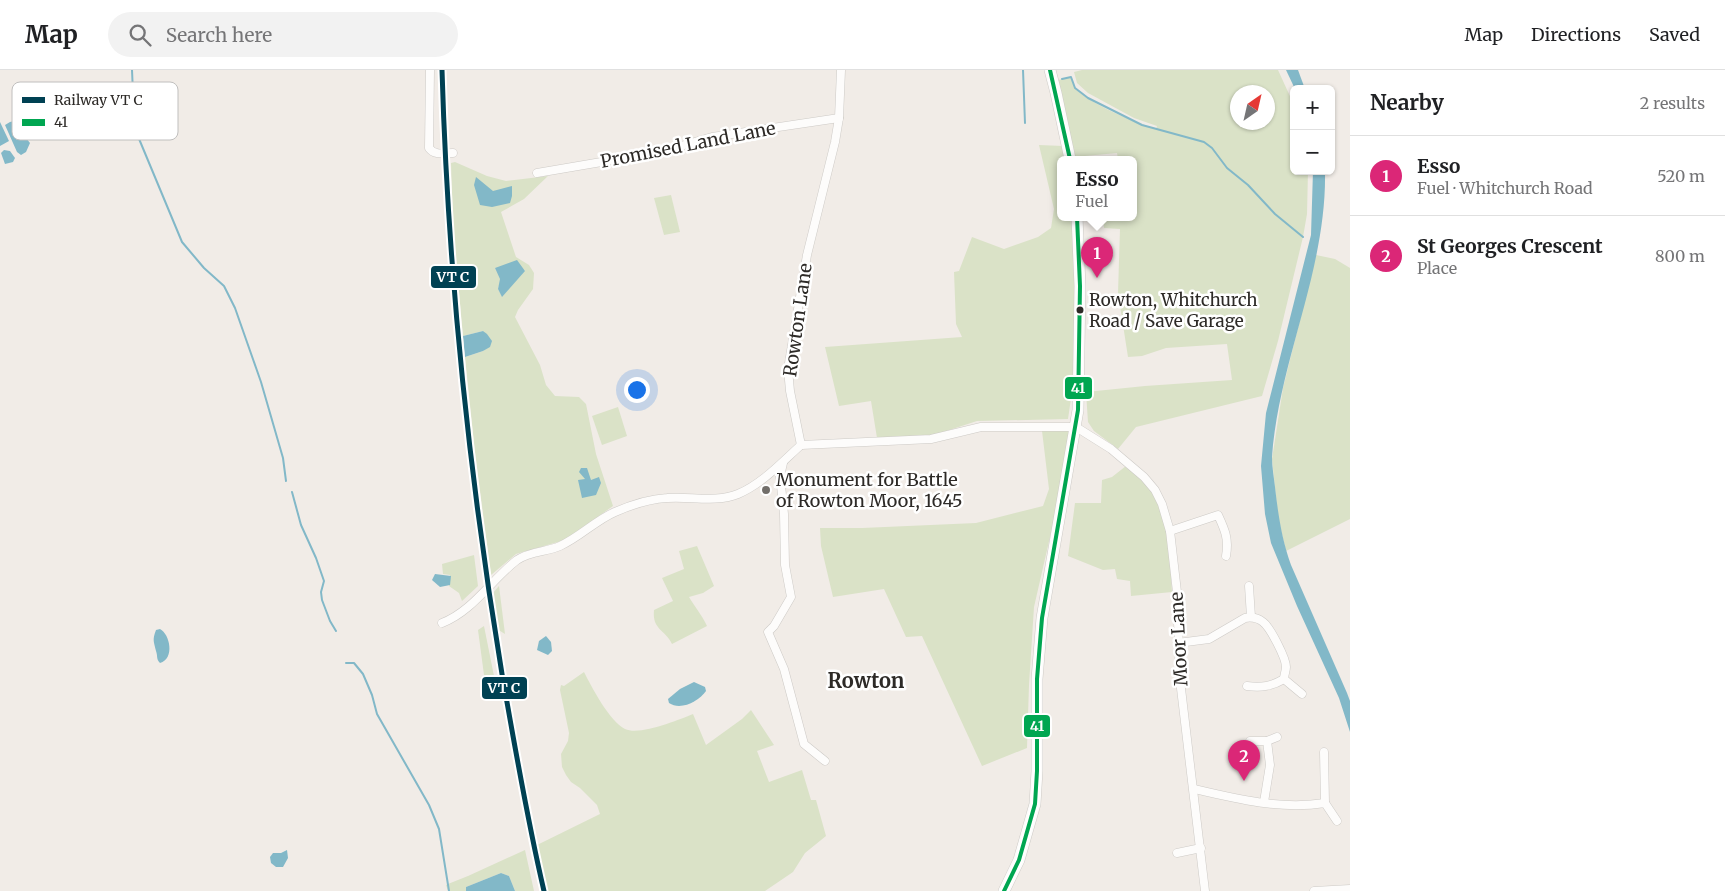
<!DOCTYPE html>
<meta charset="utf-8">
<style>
:root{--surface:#fff;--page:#f2f2f2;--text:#202124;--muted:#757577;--line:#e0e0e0;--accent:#db2777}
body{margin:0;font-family:Merriweather,serif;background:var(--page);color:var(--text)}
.controls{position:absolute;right:15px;top:15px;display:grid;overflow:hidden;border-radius:8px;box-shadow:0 1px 4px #0004}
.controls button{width:45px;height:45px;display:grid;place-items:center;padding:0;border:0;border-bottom:1px solid var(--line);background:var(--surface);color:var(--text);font:25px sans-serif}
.compass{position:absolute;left:1230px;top:15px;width:45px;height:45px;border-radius:50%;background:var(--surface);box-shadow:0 1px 4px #0004;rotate:34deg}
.you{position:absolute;left:636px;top:319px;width:18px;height:18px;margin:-12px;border:4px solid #fff;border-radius:50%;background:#1a73e8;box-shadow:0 0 0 8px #1a73e833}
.badge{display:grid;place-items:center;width:32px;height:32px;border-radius:50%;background:var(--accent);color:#fff;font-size:16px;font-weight:700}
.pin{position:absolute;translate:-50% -41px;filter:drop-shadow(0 1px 2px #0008)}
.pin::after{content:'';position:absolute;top:26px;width:18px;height:15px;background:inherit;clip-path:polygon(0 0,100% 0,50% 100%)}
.popup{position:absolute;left:1057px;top:86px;width:80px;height:65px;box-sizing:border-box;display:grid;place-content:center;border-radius:8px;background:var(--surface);filter:drop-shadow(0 1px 4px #0005);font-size:16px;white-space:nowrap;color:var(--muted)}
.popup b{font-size:19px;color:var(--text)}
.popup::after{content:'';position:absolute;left:50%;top:100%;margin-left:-10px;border:10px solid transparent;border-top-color:var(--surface)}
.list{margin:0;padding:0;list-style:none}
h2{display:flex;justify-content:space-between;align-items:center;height:65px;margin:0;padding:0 20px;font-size:21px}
h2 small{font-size:16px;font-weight:400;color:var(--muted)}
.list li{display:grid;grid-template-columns:32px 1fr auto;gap:15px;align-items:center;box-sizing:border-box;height:80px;padding:0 20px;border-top:1px solid var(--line)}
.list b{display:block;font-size:19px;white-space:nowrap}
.list p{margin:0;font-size:16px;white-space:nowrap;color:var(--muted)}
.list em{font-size:16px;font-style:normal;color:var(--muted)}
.icon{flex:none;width:28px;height:28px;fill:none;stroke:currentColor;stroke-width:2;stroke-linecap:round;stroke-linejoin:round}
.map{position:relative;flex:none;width:1350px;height:821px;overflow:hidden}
header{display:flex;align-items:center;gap:30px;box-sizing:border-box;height:70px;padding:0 25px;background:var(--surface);border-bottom:1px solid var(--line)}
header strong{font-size:24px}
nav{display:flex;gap:28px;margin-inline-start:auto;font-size:18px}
.search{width:350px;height:45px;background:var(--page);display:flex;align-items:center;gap:12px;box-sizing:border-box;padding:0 18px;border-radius:28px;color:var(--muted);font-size:19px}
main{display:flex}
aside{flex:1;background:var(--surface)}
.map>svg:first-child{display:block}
</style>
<header>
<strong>Map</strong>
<div class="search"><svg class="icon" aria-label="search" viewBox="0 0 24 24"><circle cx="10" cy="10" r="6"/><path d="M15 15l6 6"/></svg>Search here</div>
<nav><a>Map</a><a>Directions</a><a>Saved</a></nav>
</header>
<main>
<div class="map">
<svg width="1350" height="821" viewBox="0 0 1350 821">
<rect width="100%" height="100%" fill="#f1ece7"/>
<g fill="#dae2c7" fill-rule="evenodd">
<path d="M1082 0H1278L1294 35V101H1308L1307 144 1303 167 1278 271 1262 326 1136 357 1118 379 1094 361 1088 352 1086 322 1145 316 1232 310 1227 274 1166 278 1142 286 1128 287 1118 223 1120 159 1104 158 1103 147H1133V89H1118L1117 83 1074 87 1058 10 1071 7C1072 11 1073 15 1075 18 1086 32 1138 54 1156 59L1157 56 1134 48 1088 23 1077 13 1074 2ZM1238 22H1268V52H1238Z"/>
<polygon points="1039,75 1063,76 1065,89 1061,89 1061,147 1073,147 1076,294 1068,349 977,351 934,365 877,368 871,331 839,336 825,277 962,267 956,254 954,202 959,201 972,167 1004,179 1038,167 1051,158 1054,139"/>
<path d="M455 92 487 106 506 111 548 106 524 129 501 142 516 187 529 195 534 203 533 219 518 240 515 247 540 295 546 315 555 326 579 327 586 334 596 384 613 436 565 470 516 484 491 505 475 382 465 287 483 281 487 278 483 261 463 266 453 156 451 93ZM495 198 525 200 502 226 498 219 501 209Z"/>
<polygon points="671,125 680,162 664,165 654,128"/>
<polygon points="1316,185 1335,189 1350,198 1350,449 1286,481 1278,447 1272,389 1283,318"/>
<polygon points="618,337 627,366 602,375 592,346"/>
<polygon points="1042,361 1070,361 1058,432 1034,537 1029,615 1027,678 982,696 922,566 906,567 884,519 833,527 821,476 820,458 862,458 976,453 1043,436 1049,419"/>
<path d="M1126 396C1134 403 1145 411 1151 420 1170 449 1170 488 1172 522L1131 526 1130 511 1117 509 1115 499 1103 500 1068 486 1075 433H1101L1102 410 1112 407Z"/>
<path d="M697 476 714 516 703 523 689 527C695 537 702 545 707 556L672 574C665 559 652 560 654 540L673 531 662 508 684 499 679 481Z"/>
<polygon points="474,485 478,516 462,531 459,523 449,516 450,505 443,504 442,494"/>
<polygon points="499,516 505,564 497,559 492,524"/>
<polygon points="484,556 495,611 484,605 478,560"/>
<path d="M584 602C591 616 610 652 625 659 640 666 678 650 693 644L706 675 742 649 751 640 774 675 757 681 769 712 802 700 811 730H816L826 766 805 783 793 802 765 821H548L537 775 600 744 597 735 580 718 571 712 566 705 562 697 561 684 568 671 569 663 560 620 561 615 564 616Z"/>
<polygon points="525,780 534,821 515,821 509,806 501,803 466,817 466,821 448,821 446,815 448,814 468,806"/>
</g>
<g fill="#82b8c8">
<polygon points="1286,0 1298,0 1305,19 1295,19"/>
<polygon points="18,50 24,57 18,69 26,68 30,73 26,82 21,85 17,82 5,55 10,52"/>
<polygon points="0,52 9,71 0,76"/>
<polygon points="4,80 10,81 15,88 13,92 5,94 1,83"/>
<path d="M1313 101H1325C1327 200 1279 290 1272 387 1272 397 1274 408 1275 417 1278 444 1282 470 1291 495L1347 623 1350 631V662L1339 628 1297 536 1271 473 1265 444 1261 396 1266 343 1311 165Z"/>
<polygon points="476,107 493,121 512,116 512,126 510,133 492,137 480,135 474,115"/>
<polygon points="517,190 525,201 502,227 498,219 500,209 495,198"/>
<polygon points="483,261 487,264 492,271 490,277 483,281 465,287 463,266"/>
<polygon points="581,398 587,398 591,410 599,407 601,413 596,425 582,428 578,410 585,409 579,402"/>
<polygon points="435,504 451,506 450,515 440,517 432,510"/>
<path d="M160 559C170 564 175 589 160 593 156 589 158 587 156 581 154 572 152 570 156 560Z"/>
<polygon points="546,566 551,572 552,581 548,585 537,580 539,571"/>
<path d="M694 612 705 617 706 621C699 631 681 641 669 633L668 629 680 619Z"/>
<polygon points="287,780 288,788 283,797 276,797 271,793 270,787 273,783 281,783"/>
<polygon points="501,803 509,806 515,821 466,821 466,817"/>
</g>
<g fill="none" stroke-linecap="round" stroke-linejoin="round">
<g stroke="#82b8c8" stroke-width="2">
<polyline points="132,0 133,23 137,34 136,49 137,64 182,172 204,198 224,216 235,238 261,312 283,388 286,411"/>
<polyline points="1023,0 1025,53"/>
<polyline points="1062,9 1071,7 1075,18 1088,28 1142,55 1204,72 1212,78 1227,98 1248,115 1275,144 1303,167"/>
<polyline points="292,422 301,455 316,488 324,511 321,522 322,530 330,551 336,561"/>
<polyline points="346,593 354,593 363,604 372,625 377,644 429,735 439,759 449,821"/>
</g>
<g stroke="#cdcac6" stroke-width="9">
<g id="minor">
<path d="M430 0 429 78C435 86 444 83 453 83"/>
<polyline points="537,103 660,82 712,67 839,48"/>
<polyline points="801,375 931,369 981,357 1076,357 1111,379 1144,407 1155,420 1162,434 1170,461 1177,522 1180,610 1205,821"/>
<polyline points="801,375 790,321 788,299 807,185 835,72 839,48 841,0"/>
<polyline points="783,393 780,406 784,444 785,495 791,527 774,556 768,562 784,599 804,674 825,691"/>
<path d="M1170 461 1218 445C1225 460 1229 469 1226 486"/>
<polyline points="1249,516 1251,547"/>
<path d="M442 553C473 541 491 510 517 490 530 481 547 482 560 476 580 467 596 450 615 442 631 435 649 429 667 428 689 426 717 433 738 424 762 414 782 392 801 375"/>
<path d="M1178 573 1209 569 1245 548C1251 547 1258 548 1263 552 1270 557 1286 588 1286 597 1286 601 1284 605 1284 609L1302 624"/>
<path d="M1247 616C1262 618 1272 616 1284 609"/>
<polyline points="1250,671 1267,671 1277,667"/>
<polyline points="1324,682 1325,733"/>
<path d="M1194 719C1236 729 1281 740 1325 733L1337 751"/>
<polyline points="1264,732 1270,695 1267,671"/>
<polyline points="1177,783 1201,778"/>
<polyline points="1314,821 1350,819"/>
</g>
</g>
<g stroke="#cdcac6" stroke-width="12">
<g id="highway">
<polyline points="1050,0 1056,23 1070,89"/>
<polyline points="1004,821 1019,790 1035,734 1037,701 1037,609 1042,548 1078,340 1080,216 1077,147"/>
</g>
</g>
<use href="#minor" stroke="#fdfcfb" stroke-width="8"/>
<use href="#highway" stroke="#fdfcfb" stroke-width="11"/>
<g stroke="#fff" stroke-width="8">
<g id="bus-1">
<polyline points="1050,0 1070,89"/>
<polyline points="1004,821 1019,790 1035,734 1037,701 1037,609 1042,548 1078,340 1080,216 1077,147"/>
</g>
</g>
<use href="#bus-1" stroke="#00a651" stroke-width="4"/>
<g stroke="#fff" stroke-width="9">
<path id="rail-1" d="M442 0C448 202 469 405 502 604 515 677 527 749 544 821"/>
</g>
<use href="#rail-1" stroke="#004153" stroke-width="5"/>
</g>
<circle fill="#2d2a27" stroke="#fff" stroke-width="2" cx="1080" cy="240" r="4.5"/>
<circle fill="#726e6a" stroke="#fff" stroke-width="2" cx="766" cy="420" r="5"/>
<g text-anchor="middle" stroke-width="5" stroke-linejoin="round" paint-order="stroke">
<g font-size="17" fill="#2d2a27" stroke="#fff" text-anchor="start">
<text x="1089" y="236">Rowton, Whitchurch<tspan x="1089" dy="21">Road / Save Garage</tspan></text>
</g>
<g font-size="18" fill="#2d2a27" stroke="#fff">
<text transform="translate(688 75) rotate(-11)" y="6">Promised Land Lane</text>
<text transform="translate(798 250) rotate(-82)" y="6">Rowton Lane</text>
<text transform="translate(1179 569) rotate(-93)" y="6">Moor Lane</text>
</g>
<g font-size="18" fill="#2d2a27" stroke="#fff" text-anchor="start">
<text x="776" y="416">Monument for Battle<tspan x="776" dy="21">of Rowton Moor, 1645</tspan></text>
</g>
<g font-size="20" font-weight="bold" fill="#2d2a27" stroke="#fff">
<text x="866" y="618">Rowton</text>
</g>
</g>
<rect x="12" y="12" width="166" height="58" rx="8" fill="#fff" stroke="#c0bfbe" stroke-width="1"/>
<rect x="22" y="27" width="23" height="6" fill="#004153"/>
<rect x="22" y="49" width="23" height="7" fill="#00a651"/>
<g font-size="14" fill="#2d2a27">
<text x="54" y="35">Railway VT C</text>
<text x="54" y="57">41</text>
</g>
<g stroke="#fff" stroke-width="2">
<rect x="430" y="195" width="47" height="24" rx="5" fill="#004153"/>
<rect x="1064" y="306" width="29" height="24" rx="5" fill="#00a651"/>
<rect x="481" y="606" width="47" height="24" rx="5" fill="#004153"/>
<rect x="1023" y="644" width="28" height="24" rx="5" fill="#00a651"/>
</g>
<g font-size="14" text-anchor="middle" font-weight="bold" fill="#fff">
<text x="453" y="212">VT C</text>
<text x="1078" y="323">41</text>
<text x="504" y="623">VT C</text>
<text x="1037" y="661">41</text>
</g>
</svg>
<div class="controls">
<button>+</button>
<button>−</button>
</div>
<svg class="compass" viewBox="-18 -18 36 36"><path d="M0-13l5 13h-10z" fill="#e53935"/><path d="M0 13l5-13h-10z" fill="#757577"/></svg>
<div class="you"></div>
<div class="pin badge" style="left:1097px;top:208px">1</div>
<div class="popup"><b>Esso</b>Fuel</div>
<div class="pin badge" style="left:1244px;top:711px">2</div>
</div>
<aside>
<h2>Nearby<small>2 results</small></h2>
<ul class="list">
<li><span class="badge">1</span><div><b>Esso</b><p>Fuel · Whitchurch Road</p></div><em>520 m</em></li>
<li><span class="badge">2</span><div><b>St Georges Crescent</b><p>Place</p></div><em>800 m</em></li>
</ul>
</aside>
</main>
